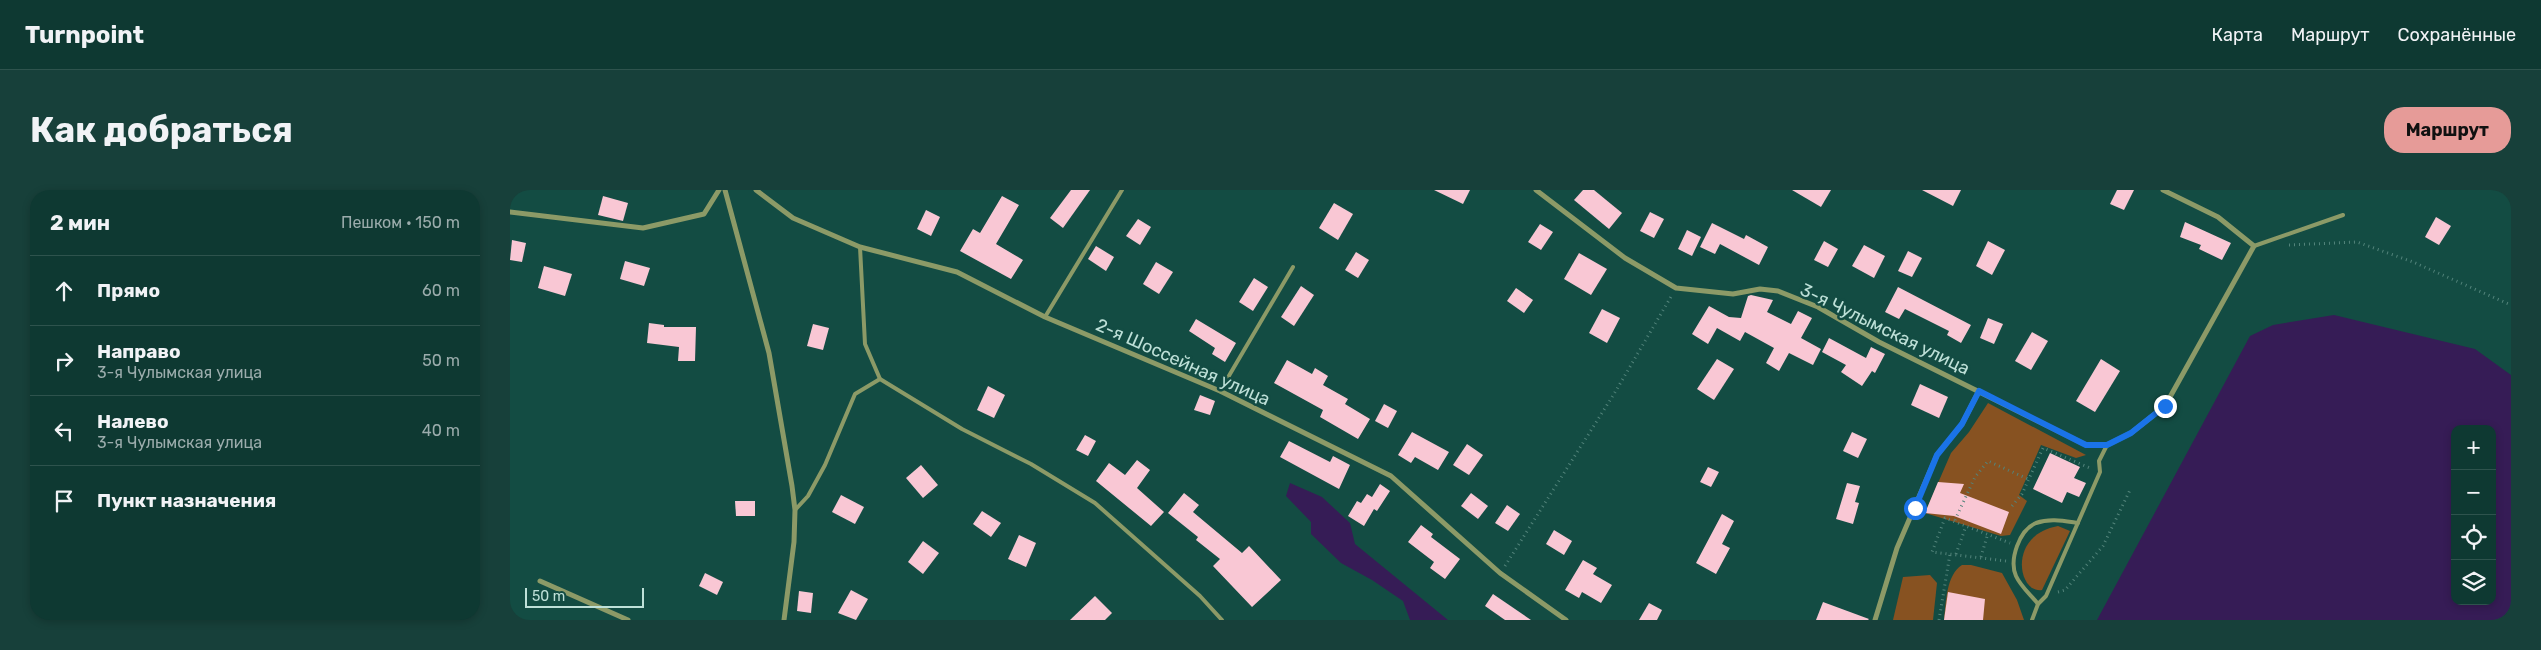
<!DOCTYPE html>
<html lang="ru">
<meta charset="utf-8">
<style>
:root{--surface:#0e3932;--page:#17403a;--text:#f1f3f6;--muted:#9bacac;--line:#2e534d;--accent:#e69b98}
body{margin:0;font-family:Rubik,sans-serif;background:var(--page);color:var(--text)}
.controls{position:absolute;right:15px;bottom:15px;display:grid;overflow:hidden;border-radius:10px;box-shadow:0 2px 8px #0003}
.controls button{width:45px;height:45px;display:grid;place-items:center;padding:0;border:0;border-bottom:1px solid var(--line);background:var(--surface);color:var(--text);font:25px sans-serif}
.scale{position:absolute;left:15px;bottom:12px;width:119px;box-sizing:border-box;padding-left:5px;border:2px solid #bee0d8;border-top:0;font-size:14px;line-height:18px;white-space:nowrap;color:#bee0d8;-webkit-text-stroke:4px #134c43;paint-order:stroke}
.stop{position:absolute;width:15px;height:15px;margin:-11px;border:4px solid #1a73e8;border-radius:50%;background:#fff}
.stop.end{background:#1a73e8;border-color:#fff;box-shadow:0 1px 5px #0008}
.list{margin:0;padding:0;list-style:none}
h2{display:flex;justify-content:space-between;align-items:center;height:65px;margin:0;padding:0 20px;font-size:21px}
h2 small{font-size:16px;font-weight:400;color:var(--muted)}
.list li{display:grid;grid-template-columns:32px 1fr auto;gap:15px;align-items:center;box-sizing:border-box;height:70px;padding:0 20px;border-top:1px solid var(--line)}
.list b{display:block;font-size:19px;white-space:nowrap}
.list p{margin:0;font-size:16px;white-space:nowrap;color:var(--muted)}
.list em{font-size:16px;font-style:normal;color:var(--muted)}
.icon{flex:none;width:28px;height:28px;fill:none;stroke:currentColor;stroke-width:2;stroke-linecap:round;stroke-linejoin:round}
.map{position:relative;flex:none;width:2001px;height:430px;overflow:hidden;border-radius:20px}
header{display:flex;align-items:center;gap:30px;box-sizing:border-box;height:70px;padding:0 25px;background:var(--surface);border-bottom:1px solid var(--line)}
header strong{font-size:24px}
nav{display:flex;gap:28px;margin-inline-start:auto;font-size:18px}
.intro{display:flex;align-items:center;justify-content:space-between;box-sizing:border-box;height:120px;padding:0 30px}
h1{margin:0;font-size:35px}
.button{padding:12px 22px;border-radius:20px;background:var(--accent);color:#111;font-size:18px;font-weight:700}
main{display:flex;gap:30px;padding:0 30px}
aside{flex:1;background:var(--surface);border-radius:20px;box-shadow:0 2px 8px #0003}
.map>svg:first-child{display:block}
</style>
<header>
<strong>Turnpoint</strong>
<nav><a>Карта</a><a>Маршрут</a><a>Сохранённые</a></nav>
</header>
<div class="intro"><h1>Как добраться</h1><a class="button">Маршрут</a></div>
<main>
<aside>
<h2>2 мин<small>Пешком · 150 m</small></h2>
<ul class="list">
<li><svg class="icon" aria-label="ahead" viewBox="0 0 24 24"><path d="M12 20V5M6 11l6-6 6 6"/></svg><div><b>Прямо</b></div><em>60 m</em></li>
<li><svg class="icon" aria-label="right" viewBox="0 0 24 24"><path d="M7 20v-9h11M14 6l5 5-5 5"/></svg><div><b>Направо</b><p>3-я Чулымская улица</p></div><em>50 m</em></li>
<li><svg class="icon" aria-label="left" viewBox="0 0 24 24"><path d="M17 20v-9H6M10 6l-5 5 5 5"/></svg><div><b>Налево</b><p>3-я Чулымская улица</p></div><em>40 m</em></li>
<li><svg class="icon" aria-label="arrive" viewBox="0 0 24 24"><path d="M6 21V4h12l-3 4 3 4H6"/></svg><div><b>Пункт назначения</b></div></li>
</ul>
</aside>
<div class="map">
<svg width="2001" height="430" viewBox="0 0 2001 430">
<rect width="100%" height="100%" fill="#134c43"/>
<g fill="#875221">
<polygon points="1478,213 1576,265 1566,268 1531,255 1509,305 1517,311 1500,345 1491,346 1415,323 1441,263 1459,242"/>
<path d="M1548 336 1560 341 1532 400C1508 404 1497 345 1548 336Z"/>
<path d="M1452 375H1461L1492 383 1507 410 1514 430H1434C1436 413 1436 385 1452 375Z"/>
<polygon points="1420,385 1427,393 1423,430 1383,430 1393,387"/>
</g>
<g fill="#361c56" fill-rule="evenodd">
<path d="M1824 125 1965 159 2001 185V430H1587L1740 146 1763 135ZM1945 239H1982V411H1945Z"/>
<polygon points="780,293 812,307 840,333 845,354 938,430 900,430 893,411 862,390 831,373 801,344 801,332 776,306"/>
</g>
<g fill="#f9c7d4">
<polygon points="561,0 580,0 553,38 540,28"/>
<polygon points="924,0 960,0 953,14"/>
<polygon points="1073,0 1084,0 1112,23 1099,39 1064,10"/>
<polygon points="1282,0 1321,0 1311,17"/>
<polygon points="1412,0 1451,0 1443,16"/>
<polygon points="1607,0 1624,0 1614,20 1600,14"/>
<polygon points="93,6 118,13 113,31 88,25"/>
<polygon points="492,6 509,15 486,54 513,70 501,89 450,61 463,39 470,43"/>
<polygon points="824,13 843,24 828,50 809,38"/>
<polygon points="416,20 430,27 421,46 407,39"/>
<polygon points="1140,22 1154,29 1144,48 1130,41"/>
<polygon points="1926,27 1941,36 1929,55 1915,47"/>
<polygon points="628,29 641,37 630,55 616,46"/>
<polygon points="1675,32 1721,53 1712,70 1689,59 1691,55 1670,47"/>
<polygon points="1202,33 1234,49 1236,45 1258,57 1249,75 1210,54 1205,64 1190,57"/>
<polygon points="1030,34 1043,42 1031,60 1018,52"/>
<polygon points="1177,40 1191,47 1182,66 1168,59"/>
<polygon points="2,50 16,53 12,72 0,70"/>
<polygon points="1314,51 1328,59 1318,77 1304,70"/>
<polygon points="1478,51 1495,60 1482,85 1466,76"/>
<polygon points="1354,55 1375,66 1364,88 1342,76"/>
<polygon points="586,56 604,67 596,81 578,69"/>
<polygon points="1398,61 1412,68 1402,87 1388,81"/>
<polygon points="846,62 859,70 848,88 835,80"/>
<polygon points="1069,63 1097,79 1081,105 1054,89"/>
<polygon points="115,71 140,78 134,96 110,89"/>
<polygon points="646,72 663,82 649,104 633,94"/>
<polygon points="34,76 62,84 55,106 28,98"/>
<polygon points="744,88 758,97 743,121 729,112"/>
<polygon points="791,96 804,105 784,136 771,127"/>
<polygon points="1388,97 1461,135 1451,153 1437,145 1439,141 1395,119 1389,129 1375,122"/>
<polygon points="1006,98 1023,110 1014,123 997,111"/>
<polygon points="1241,105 1263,110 1257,122 1281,134 1288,121 1302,128 1291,148 1311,159 1303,175 1279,163 1269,181 1256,173 1264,158 1235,142 1230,151 1207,138 1198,154 1182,144 1199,116 1219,127 1231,128 1238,106"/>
<polygon points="1092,119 1110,128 1097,153 1079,143"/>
<polygon points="1478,128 1493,134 1484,154 1470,148"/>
<polygon points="686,129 726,153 715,172 702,164 705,158 679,141"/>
<polygon points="139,133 154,135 154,137 186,137 185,171 168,171 169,157 137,153"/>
<polygon points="303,134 319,138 313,160 297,156"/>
<polygon points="1522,142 1538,151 1521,180 1505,171"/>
<polygon points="1319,148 1356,168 1361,157 1375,164 1365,183 1362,181 1352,196 1331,182 1336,175 1312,162"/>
<polygon points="1207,169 1224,179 1204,210 1187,199"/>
<polygon points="1591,169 1610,181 1585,222 1566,211"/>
<polygon points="777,170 802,184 805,178 818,186 813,195 838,209 835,214 860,229 848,249 810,227 813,220 764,193"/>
<polygon points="1410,194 1438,207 1429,228 1401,215"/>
<polygon points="478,196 495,205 484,228 467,220"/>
<polygon points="690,205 705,211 700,225 684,220"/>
<polygon points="874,214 887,221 878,238 865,231"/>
<polygon points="902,242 939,262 928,280 905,267 901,273 888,265"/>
<polygon points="1342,242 1357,249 1348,268 1333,261"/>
<polygon points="575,245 586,251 578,266 566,260"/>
<polygon points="779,251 820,272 823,266 840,275 829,299 770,267"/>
<polygon points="957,254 973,265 959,285 943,275"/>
<polygon points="1540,263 1570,277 1564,288 1576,293 1569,307 1557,302 1552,313 1523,299"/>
<polygon points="627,270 640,280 627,298 654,322 641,336 586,291 599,273 615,285"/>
<polygon points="411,275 428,295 413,308 396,288"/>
<polygon points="1198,277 1209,282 1201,297 1190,292"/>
<polygon points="1428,292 1454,294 1450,303 1499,322 1491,344 1444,326 1415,323"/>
<polygon points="1337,293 1350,296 1345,312 1349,313 1343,334 1326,329"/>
<polygon points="870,294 880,301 867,321 864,319 854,336 838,326 847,311 851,313 857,304 862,307"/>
<polygon points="674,303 689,315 683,322 732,363 739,356 771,390 742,417 703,376 710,369 686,350 688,347 658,323"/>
<polygon points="961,303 978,316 968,329 951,316"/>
<polygon points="331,305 354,317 345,334 322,322"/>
<polygon points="225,311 245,311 245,326 226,326"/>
<polygon points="997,315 1010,324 998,341 985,333"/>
<polygon points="472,321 491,333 481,347 463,334"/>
<polygon points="1212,324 1224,331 1212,354 1220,358 1206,384 1186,373"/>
<polygon points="911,335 923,344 921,347 950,369 935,389 920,378 924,372 898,352"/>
<polygon points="1044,340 1062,351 1054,365 1036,354"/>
<polygon points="509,345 526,353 516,377 498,369"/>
<polygon points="413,351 429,363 413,384 398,372"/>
<polygon points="1073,370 1087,378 1083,384 1102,395 1091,413 1072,402 1069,408 1055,400"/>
<polygon points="195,383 213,392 207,405 189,396"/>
<polygon points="341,400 358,409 346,430 328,423"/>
<polygon points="289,401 303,403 301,423 287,421"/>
<polygon points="1438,402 1475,409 1473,430 1434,430"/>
<polygon points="983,404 1021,430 995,430 975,416"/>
<polygon points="585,406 602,423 595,430 560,430"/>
<polygon points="1313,412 1359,429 1358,430 1306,430"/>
<polygon points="1139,413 1152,420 1147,430 1129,430"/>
</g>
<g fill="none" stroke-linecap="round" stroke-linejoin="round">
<g stroke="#53847b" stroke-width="3" stroke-dasharray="1 4" stroke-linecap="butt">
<polyline points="1779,55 1847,52 1903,72 2001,115"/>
<polyline points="1502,316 1512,304 1533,258 1580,278"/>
<polyline points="1445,330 1465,287 1478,271 1518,289"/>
<polyline points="1446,364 1456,336"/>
<polyline points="1471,367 1478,343"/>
<polyline points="1496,371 1422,362 1435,328 1500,353"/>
<polyline points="995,376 1104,204 1162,105"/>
<polyline points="1548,402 1555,400 1593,356 1621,298"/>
<polyline points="1429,430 1440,364"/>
</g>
<g stroke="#8c9a67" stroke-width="4">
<polyline points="1744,56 1833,25"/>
<polyline points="350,57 355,154 370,189 452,239 521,274 585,313 690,406 712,430"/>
<polyline points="535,127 612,0"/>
<polyline points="710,201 783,77"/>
<polyline points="285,320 298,306 315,275 345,204 370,189"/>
<path d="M1528 414C1521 405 1511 397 1506 386 1499 370 1509 340 1526 333 1540 328 1554 331 1568 333"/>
<polyline points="1522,430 1528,414 1536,406 1590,282 1589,271 1597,255"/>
</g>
<g stroke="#8c9a67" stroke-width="5">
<polyline points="215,0 259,163 282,296 285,320 284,352 274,430"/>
<polyline points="246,0 283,28 350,57 447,82 535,127 710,201 881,286 990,383 1056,430"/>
<polyline points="1026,0 1115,68 1166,98 1223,104 1250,99 1268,101 1308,117 1369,152 1576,255 1597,255 1621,243 1655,216 1744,56 1708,27 1653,0"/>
<polyline points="0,22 133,38 194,24 209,0"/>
<polyline points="30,391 118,430"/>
<polyline points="1365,430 1387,358 1427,265 1452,234 1469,201"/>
</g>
</g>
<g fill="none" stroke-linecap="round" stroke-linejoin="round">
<polyline stroke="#1a73e8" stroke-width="6" points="1405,318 1427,265 1452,234 1469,201 1576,255 1597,255 1621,243 1655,216"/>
</g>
<g text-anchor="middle" stroke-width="5" stroke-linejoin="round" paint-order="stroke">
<g font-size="18" fill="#bee0d8" stroke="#134c43">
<text transform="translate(1375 139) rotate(26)" y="6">3-я Чулымская улица</text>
<text transform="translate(673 172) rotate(24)" y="6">2-я Шоссейная улица</text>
</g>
</g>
</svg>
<div class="controls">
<button>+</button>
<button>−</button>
<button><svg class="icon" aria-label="locate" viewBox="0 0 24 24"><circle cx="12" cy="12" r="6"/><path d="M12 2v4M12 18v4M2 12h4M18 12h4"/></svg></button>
<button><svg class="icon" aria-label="layers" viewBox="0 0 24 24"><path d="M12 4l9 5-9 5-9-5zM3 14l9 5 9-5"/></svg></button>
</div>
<div class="scale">50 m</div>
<div class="stop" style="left:1405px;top:318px"></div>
<div class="stop end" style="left:1655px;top:216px"></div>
</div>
</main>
